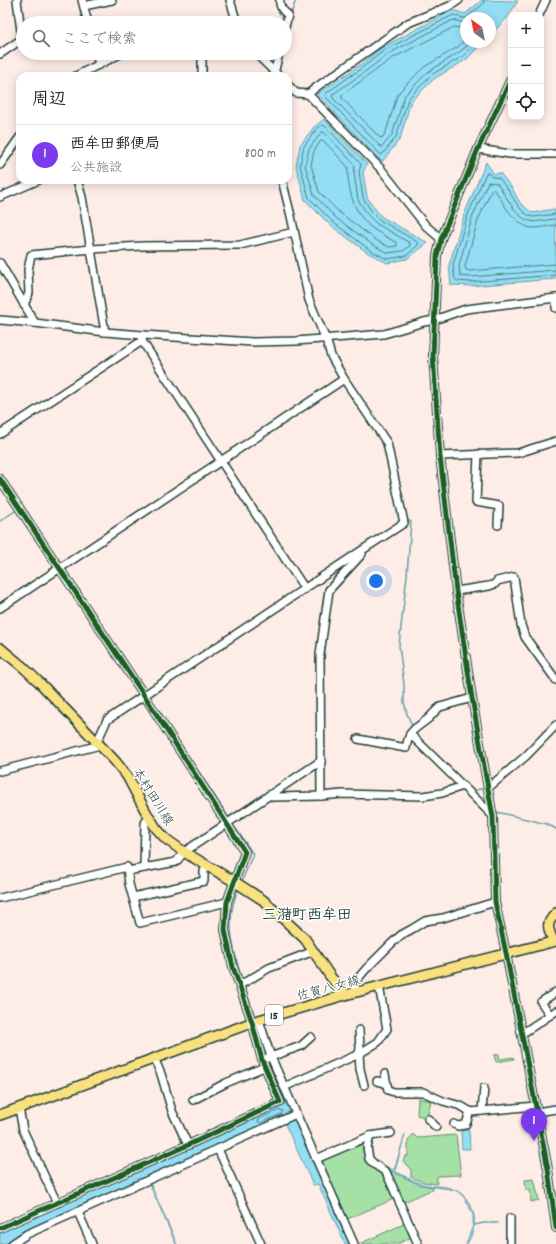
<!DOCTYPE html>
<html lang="ja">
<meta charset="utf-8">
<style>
:root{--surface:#fff;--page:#f6f6f6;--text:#202124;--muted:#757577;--line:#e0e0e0;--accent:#7c3aed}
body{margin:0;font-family:Dekko,"Klee One",sans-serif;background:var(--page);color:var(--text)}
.controls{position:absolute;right:12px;top:12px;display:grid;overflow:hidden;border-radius:8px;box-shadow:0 2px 10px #0003}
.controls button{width:36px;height:36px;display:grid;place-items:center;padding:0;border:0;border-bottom:1px solid var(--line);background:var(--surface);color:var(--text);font:20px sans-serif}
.compass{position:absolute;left:460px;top:12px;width:36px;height:36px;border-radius:50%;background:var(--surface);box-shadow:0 2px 10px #0003;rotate:327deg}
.you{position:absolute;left:376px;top:581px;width:14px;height:14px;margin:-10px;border:3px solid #fff;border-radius:50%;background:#1a73e8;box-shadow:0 0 0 6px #1a73e833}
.badge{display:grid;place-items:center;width:26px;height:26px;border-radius:50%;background:var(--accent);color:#fff;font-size:13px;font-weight:700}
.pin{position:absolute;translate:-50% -33px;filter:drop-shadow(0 1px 2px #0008)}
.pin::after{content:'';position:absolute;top:21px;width:14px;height:12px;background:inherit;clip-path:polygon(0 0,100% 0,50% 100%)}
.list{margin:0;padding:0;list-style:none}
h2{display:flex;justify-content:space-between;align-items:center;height:52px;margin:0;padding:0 16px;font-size:17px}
h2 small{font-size:13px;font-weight:400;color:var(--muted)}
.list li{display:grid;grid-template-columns:26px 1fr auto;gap:12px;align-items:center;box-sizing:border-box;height:60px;padding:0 16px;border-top:1px solid var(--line)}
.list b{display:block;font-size:15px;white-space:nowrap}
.list p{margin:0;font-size:13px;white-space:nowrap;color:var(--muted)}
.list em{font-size:13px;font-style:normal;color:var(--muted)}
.icon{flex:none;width:22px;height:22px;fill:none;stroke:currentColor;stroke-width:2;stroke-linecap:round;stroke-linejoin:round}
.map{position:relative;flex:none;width:556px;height:1244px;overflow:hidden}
.search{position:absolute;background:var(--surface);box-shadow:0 2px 10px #0003;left:16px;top:16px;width:276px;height:44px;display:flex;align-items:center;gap:10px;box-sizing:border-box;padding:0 14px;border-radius:22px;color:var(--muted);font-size:15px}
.panel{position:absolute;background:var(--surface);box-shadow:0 2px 10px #0003;left:16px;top:72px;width:276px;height:112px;border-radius:12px}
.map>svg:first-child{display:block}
</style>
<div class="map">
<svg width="556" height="1244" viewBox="0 0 556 1244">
<rect width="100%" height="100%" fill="#feede7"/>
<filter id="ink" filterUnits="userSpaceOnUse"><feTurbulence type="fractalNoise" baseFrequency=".025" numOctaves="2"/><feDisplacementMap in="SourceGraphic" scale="8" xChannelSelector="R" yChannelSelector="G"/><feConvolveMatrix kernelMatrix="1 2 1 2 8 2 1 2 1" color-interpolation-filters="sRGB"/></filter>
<g filter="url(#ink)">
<g fill="#a5e0a7" stroke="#628e6e">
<polygon points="499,1054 500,1059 513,1057 514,1059 496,1062 494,1055"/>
<polygon points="418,1098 431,1101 427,1118 417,1115"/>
<polygon points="413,1134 417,1138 456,1135 461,1175 437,1176 437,1184 423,1182 411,1177 411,1170 403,1161 405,1156 408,1156 408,1141"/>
<polygon points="365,1139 366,1152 381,1170 396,1198 345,1220 322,1166 324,1157"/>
<polygon points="387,1169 421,1185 434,1187 433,1189 402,1203"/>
<polygon points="534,1179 539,1200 531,1202 530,1190 526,1190 525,1180"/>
<polygon points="406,1223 412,1237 397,1244 359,1244"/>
</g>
<g fill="#94def5" stroke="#659ea8">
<polygon points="482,0 518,1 507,18 490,35 490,18 466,18 466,42 483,42 467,59 434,79 411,101 400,139 382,162 317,94 357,67 383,47 453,10 465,14"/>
<polygon points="324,119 367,164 363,172 367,197 376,210 382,217 428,243 407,259 387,263 368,253 330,225 305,200 296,166 300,145 314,127"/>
<polygon points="486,162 494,174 500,173 512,188 520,203 532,213 554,209 556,216 555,279 470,286 451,285 449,265 464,215"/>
<polygon points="243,987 245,987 253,1011 268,1061 292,1113 30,1230 8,1243 0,1244 0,1232 191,1148 190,1147 282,1104 285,1104 265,1057"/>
<polygon points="294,1119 350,1244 345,1244 319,1186 318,1184 313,1185 285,1124 286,1121"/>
<polygon points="469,1130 470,1149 462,1149 461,1131"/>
<path d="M405 1134 395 1171C403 1175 411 1180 420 1183 429 1187 441 1185 450 1188 466 1192 477 1210 474 1227 473 1233 470 1238 467 1244H466L473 1225V1215L468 1204 463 1196 457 1191 450 1189 420 1185 379 1165C368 1155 370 1150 373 1136H374C368 1160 373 1162 394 1170Z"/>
<polygon points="149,1183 150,1183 177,1244 176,1244"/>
</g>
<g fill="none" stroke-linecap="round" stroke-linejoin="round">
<g stroke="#4e7d81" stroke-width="1">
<polyline points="466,23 453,20 388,54 362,74 333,94 332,97 380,146 382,147 392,135 405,95 428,72 461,51 471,42"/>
<polyline points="466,29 454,27 391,59 342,95 342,98 379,137 382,138 386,132 397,96 400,91 424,67 458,47 466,38"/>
<polyline points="478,42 465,55 431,75 408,99 396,137 382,155 380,154 325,96 325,94 359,70 385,50 453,15 463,18 466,18 483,4 484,0"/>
<polygon points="322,125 325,126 361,164 359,172 363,198 372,212 380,220 419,243 418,245 406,256 387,259 370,250 333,222 309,198 300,165 304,146 316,130"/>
<polygon points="322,132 324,132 355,165 354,173 358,200 368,215 377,224 410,243 410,246 403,251 388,253 373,245 336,218 314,195 305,165 309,149"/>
<path d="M321 141H324L348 167C347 189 354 214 372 228 380 234 389 238 397 243V246L389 247 376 240 340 213 319 192 311 165 314 151Z"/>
<path d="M556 214 533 217C521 214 515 201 509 191 506 187 502 182 499 178L492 177 488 173H486L467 217 453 265 455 279 457 281 470 282 556 275"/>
<path d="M556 219C548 219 538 223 530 221 516 218 505 194 497 183L488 182 472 218 459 266 460 276 470 277 556 270"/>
<path d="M556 225C548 226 539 228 531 228 520 226 508 212 503 203 500 198 497 191 492 189L478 220 465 266 466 270 470 271 556 264"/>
<polygon points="280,1110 283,1111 281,1114 260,1123 258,1122 259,1119"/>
</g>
<g stroke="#659ea8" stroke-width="1.5">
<polyline points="291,14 296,0"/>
<polyline points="285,37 287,29"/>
<polyline points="287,180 291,204"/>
<polyline points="333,351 336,359"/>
<polyline points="21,507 23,506 61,564"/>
<polyline points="405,519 411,522 407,575 399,645 404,685 404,702 407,714 413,728"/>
<polyline points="0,521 18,509"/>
<polyline points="64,568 107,633"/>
<polyline points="127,663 146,691"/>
<polyline points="149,696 229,818"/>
<polyline points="472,791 485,788 485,790"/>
<polyline points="497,812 547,824 556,829"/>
<polyline points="232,823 253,854 241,883"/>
<path d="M239 888C234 898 231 910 231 921 230 938 237 965 243 982"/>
<polyline points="474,1225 484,1223 498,1223"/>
</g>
<g stroke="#1f3d34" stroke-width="10">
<g id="minor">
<polyline points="82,0 88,23"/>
<polyline points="230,0 237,23"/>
<path d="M280 0C279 7 283 11 288 15L285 27"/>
<polyline points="84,6 112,0"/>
<polyline points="539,15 546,0"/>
<polyline points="96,53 99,65"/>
<polyline points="255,53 279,76"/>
<polyline points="0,54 22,39 17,0"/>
<polyline points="274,74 279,53"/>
<polyline points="76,76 122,53"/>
<polyline points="202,76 202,53"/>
<polyline points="511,79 478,149 441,239 437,256 433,356 440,456 456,591 472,698 493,817 495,902 506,953 548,1169 556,1228"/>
<polyline points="288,85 296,93 308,94 381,169 426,226 441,239"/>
<polyline points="308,94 318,86 408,23 450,6 459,0"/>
<polyline points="478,149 510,154 556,154"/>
<polyline points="0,165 20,137"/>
<polyline points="77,180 82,197 105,332"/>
<polyline points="0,197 39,180"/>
<polyline points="0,263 35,323"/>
<polyline points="556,298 556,308"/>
<polyline points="24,305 29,293 28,270 31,255 91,249 142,246 240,245 294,232"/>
<polyline points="0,320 35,323 105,332 143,335 253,342 296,341 384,334 424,322 434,320 466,309 556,298"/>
<polyline points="143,335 142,341 305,589"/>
<polyline points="0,434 142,341"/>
<polyline points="478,454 476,502 499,506 498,525"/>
<polyline points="440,456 518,453 556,441"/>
<polyline points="0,479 144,695 245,852 227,902 225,930 233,967 252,1022 262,1060 280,1102 188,1145 0,1228"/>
<polyline points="456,591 489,586 495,584 497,581 514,577 521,625 525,637 556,680"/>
<polyline points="0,608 344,379"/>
<polyline points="410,734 463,786"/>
<path d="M358 739 406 748C410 727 415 730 429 718 433 714 436 710 440 707L472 698"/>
<polyline points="97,742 107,720 370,545 404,523 387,443 344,379 331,356 327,342 309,300 291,216 282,180"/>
<polyline points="0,771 100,745"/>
<polyline points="488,788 526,756 556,725"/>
<polyline points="269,795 274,797 321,796 342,794 423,796 442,793 463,786 493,816"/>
<polyline points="321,796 320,654 329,590 362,554"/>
<polyline points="144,868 145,823 149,817"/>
<polyline points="128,871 176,862 184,852 321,761"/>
<polyline points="133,897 204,881 204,871 207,865"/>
<polyline points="0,898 127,867 129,884 140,923 227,902"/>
<polyline points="240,985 269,968 314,951"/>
<polyline points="356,992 355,982 366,969 391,944 401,935 412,929 425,921 443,918 495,902"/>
<polyline points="550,1015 541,1002 556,992"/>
<polyline points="259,1020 271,1057 354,1244"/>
<polyline points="359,1030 360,1048 359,1054 360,1069 364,1085"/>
<polyline points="521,1032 526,1031 556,1011"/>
<polyline points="154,1058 161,1074 172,1111 188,1145"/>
<polyline points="262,1060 301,1046 311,1037"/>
<polyline points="385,1074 388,1090 394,1092 423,1092 443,1101 461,1106 471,1112 535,1106"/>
<polyline points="377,1081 386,1083"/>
<polyline points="284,1087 359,1054 378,1042 387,1029 379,986"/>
<polyline points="193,1100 226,1083 264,1067"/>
<polyline points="19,1108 23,1130 57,1203"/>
<polyline points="482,1111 484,1088"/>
<polyline points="536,1112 556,1109"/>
<polyline points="428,1119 436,1127"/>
<path d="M454 1124 458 1126 465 1125C468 1122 468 1115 470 1111"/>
<polyline points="370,1136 367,1147 369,1159 374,1164 386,1172 418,1244"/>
<polyline points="218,1149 261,1244"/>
<polyline points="316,1159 370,1136 391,1133"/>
<polyline points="78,1212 92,1244"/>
<polyline points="12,1244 27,1234 296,1114"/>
<polyline points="510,1244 510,1218"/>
</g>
</g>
<g stroke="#1f3d34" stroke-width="12">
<g id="major">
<polyline points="0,648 23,667 40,683 115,761 127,776 146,812 156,828 166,839 184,852 235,882 263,900 305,939 330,976 345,995"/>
<path d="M553 941C548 927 545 925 556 913"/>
<polyline points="0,1115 259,1020 345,995 556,941"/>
</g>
</g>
<use href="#minor" stroke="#fff" stroke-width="7"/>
<use href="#major" stroke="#fae180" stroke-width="9"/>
<g stroke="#fff" stroke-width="8">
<g id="cycleway">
<polyline points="511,79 478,149 441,239 437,256 433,356 440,456 456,591 472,698 493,817 495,902 506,953 548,1169 556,1228"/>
<polyline points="0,479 144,695 245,852 227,902 225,930 233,967 252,1022 262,1060 280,1102 188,1145 0,1228"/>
</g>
</g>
<use href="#cycleway" stroke="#1b5e20" stroke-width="5"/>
</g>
</g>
<g text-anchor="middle" stroke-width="3" stroke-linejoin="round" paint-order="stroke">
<rect fill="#fff" stroke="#627771" stroke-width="1" x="265" y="1005" width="18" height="20" rx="3"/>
<g font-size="12" font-weight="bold" fill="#1f3d34">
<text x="274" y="1019">15</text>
</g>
<g font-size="13" fill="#1f3d34" stroke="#fff">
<text transform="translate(154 796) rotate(58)" y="5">本村田川線</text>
<text transform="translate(328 987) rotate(-15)" y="5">佐賀八女線</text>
</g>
<g font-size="15" font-weight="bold" fill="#1f3d34" stroke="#fff">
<text x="307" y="919">三潴町西牟田</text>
</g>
</g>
</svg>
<div class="controls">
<button>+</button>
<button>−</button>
<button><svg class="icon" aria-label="locate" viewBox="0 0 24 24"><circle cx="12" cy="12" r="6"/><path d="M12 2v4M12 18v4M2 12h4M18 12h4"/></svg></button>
</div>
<svg class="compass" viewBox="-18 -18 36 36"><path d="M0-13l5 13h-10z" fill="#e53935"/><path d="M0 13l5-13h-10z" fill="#757577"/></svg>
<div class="you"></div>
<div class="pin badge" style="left:534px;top:1141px">1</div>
<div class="search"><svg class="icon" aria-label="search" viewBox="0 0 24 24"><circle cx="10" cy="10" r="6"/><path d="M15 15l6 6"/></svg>ここで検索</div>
<section class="panel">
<h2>周辺<small></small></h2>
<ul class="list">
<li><span class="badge">1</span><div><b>西牟田郵便局</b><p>公共施設</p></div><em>800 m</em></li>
</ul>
</section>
</div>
